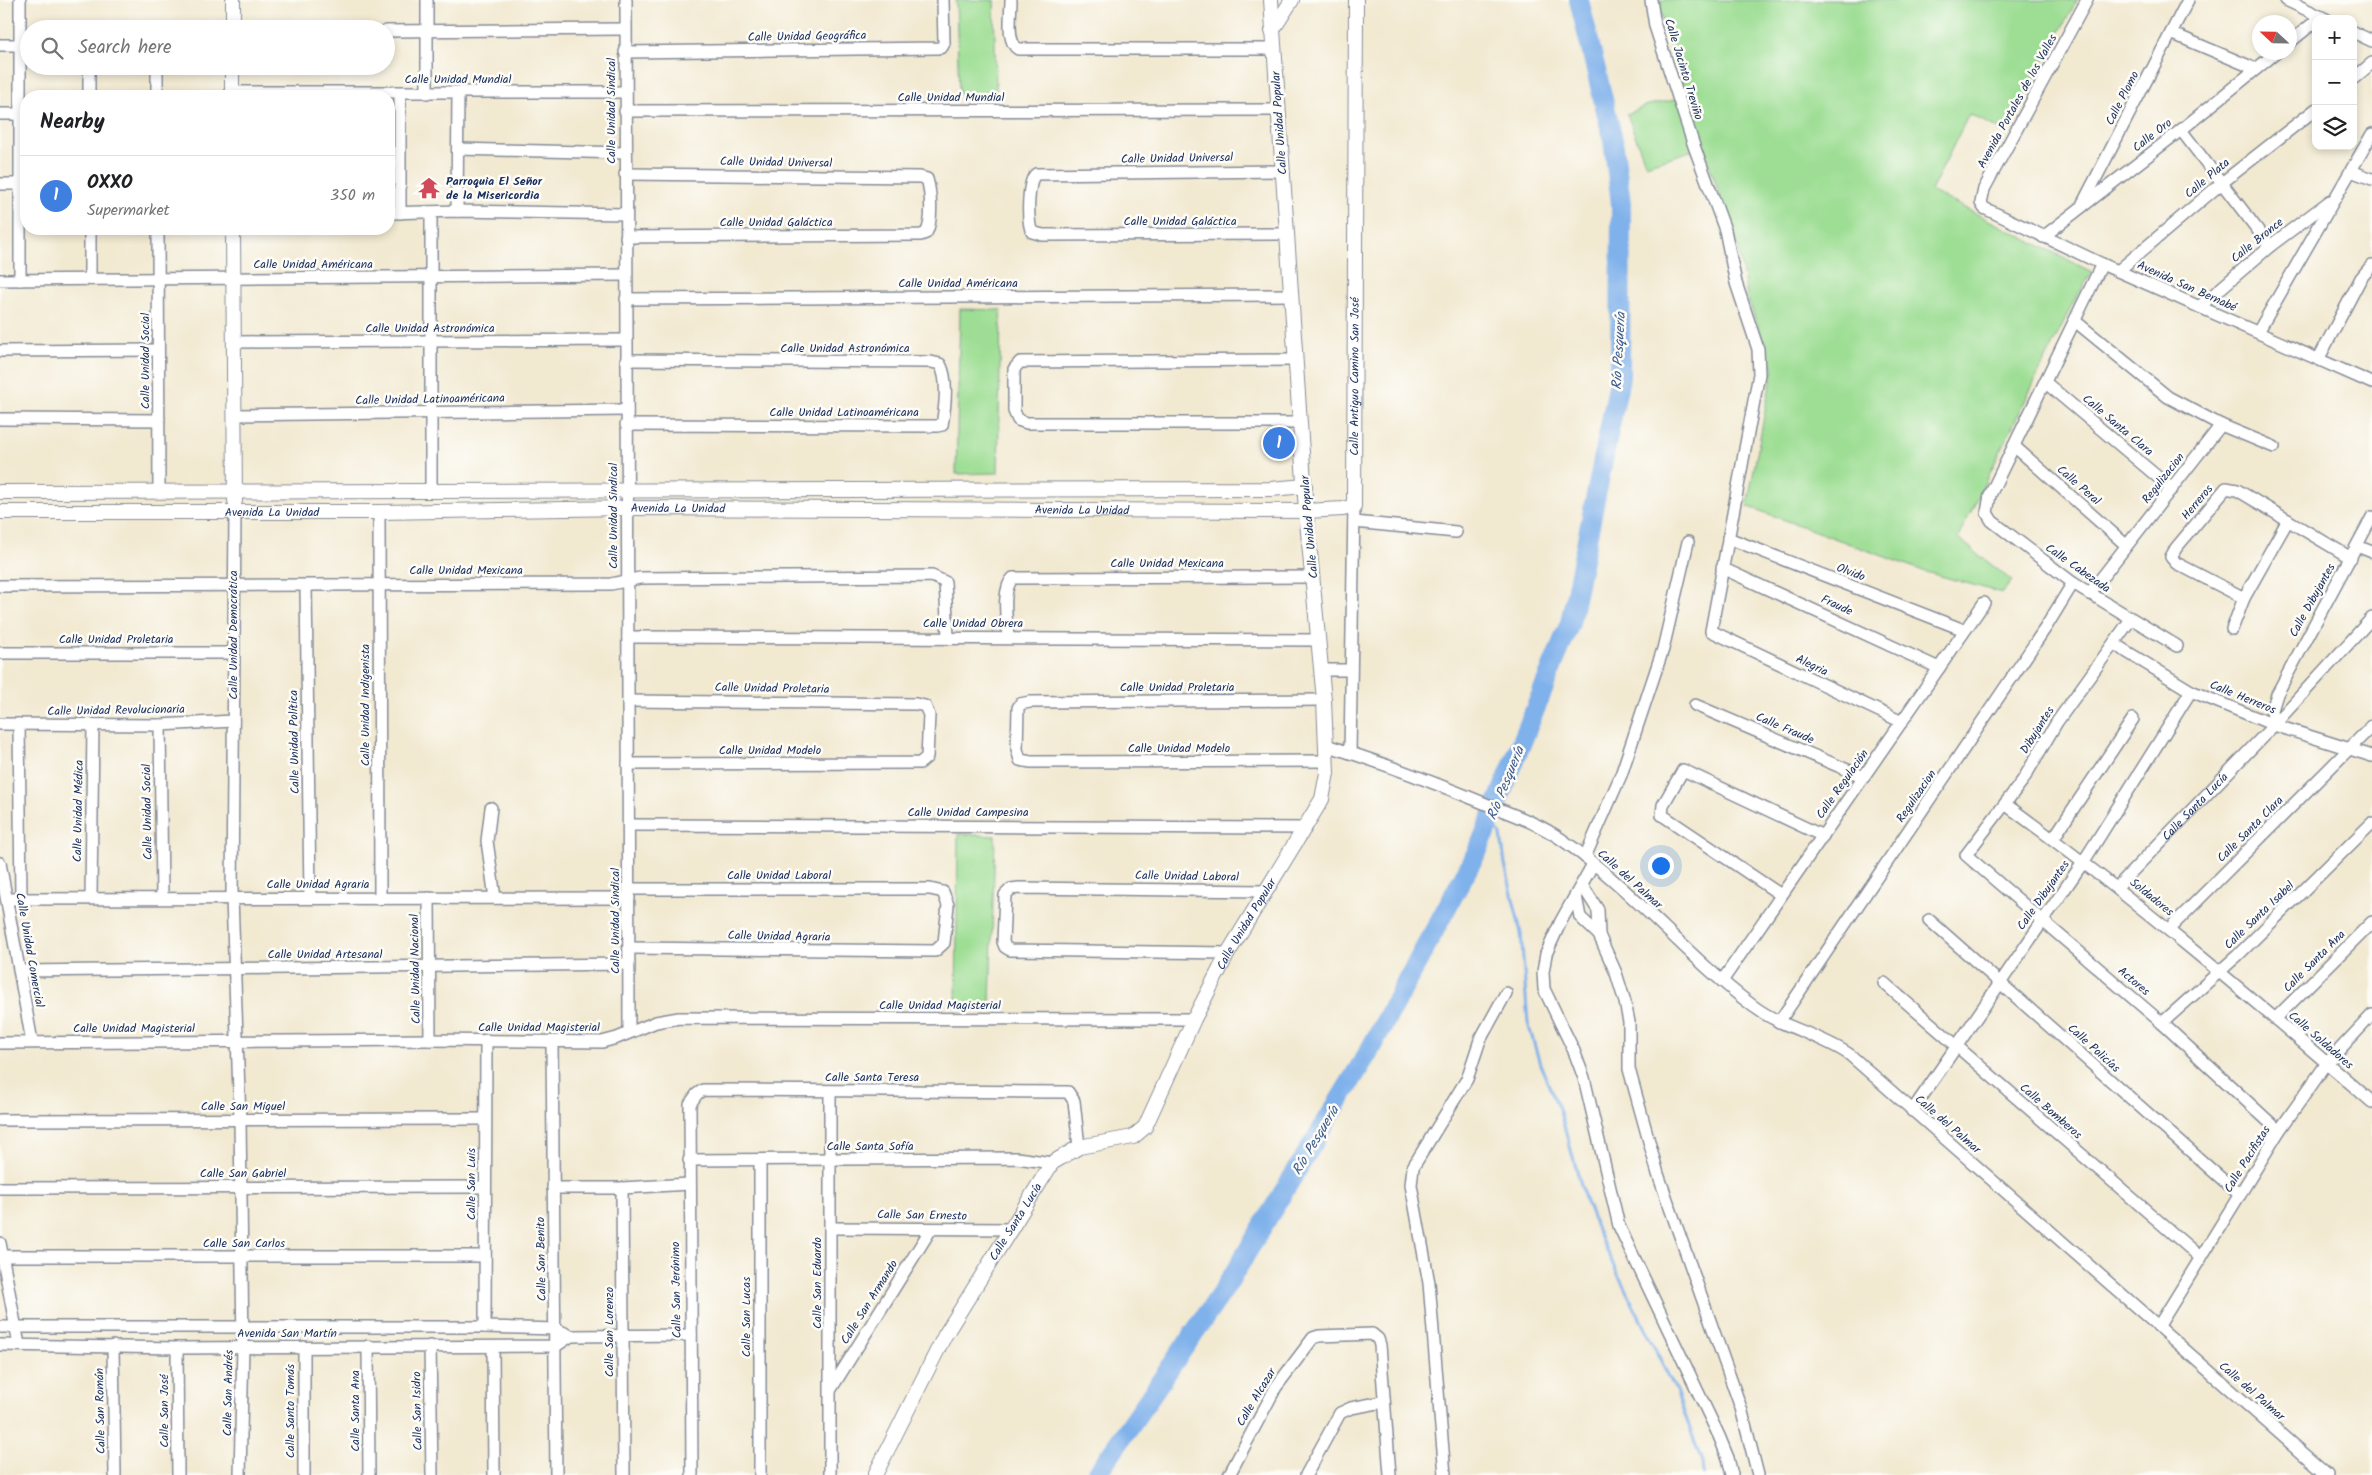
<!DOCTYPE html>
<meta charset="utf-8">
<style>
:root{--surface:#fff;--page:#f2f2f2;--text:#202124;--muted:#757577;--line:#e0e0e0;--accent:#ea580c}
body{margin:0;font-family:Kalam,sans-serif;background:var(--page);color:var(--text)}
.controls{position:absolute;right:15px;top:15px;display:grid;overflow:hidden;border-radius:10px;box-shadow:0 2px 8px #0003}
.controls button{width:45px;height:45px;display:grid;place-items:center;padding:0;border:0;border-bottom:1px solid var(--line);background:var(--surface);color:var(--text);font:25px sans-serif}
.compass{position:absolute;left:2252px;top:15px;width:45px;height:45px;border-radius:50%;background:var(--surface);box-shadow:0 2px 8px #0003;rotate:292deg}
.you{position:absolute;left:1660px;top:865px;width:18px;height:18px;margin:-12px;border:4px solid #fff;border-radius:50%;background:#1a73e8;box-shadow:0 0 0 8px #1a73e833}
.badge{display:grid;place-items:center;width:32px;height:32px;border-radius:50%;background:var(--accent);color:#fff;font-size:16px;font-weight:700}
.pin{position:absolute;translate:-50% -50%;border:2px solid #fff;box-shadow:0 1px 5px #0006}
.list{margin:0;padding:0;list-style:none}
h2{display:flex;justify-content:space-between;align-items:center;height:65px;margin:0;padding:0 20px;font-size:21px}
h2 small{font-size:16px;font-weight:400;color:var(--muted)}
.list li{display:grid;grid-template-columns:32px 1fr auto;gap:15px;align-items:center;box-sizing:border-box;height:80px;padding:0 20px;border-top:1px solid var(--line)}
.list b{display:block;font-size:19px;white-space:nowrap}
.list p{margin:0;font-size:16px;white-space:nowrap;color:var(--muted)}
.list em{font-size:16px;font-style:normal;color:var(--muted)}
.icon{flex:none;width:28px;height:28px;fill:none;stroke:currentColor;stroke-width:2;stroke-linecap:round;stroke-linejoin:round}
.map{position:relative;flex:none;width:2372px;height:1475px;overflow:hidden}
.search{position:absolute;background:var(--surface);box-shadow:0 2px 8px #0003;left:20px;top:20px;width:375px;height:55px;display:flex;align-items:center;gap:12px;box-sizing:border-box;padding:0 18px;border-radius:28px;color:var(--muted);font-size:19px}
.panel{position:absolute;background:var(--surface);box-shadow:0 2px 8px #0003;left:20px;top:90px;width:375px;height:145px;border-radius:20px}
.map>svg:first-child{display:block}
</style>
<div class="map">
<svg width="2372" height="1475" viewBox="0 0 2372 1475">
<rect width="100%" height="100%" fill="#fdfcf7"/>
<filter id="ink" filterUnits="userSpaceOnUse"><feTurbulence type="fractalNoise" baseFrequency=".02" numOctaves="2"/><feDisplacementMap in="SourceGraphic" scale="10" xChannelSelector="R" yChannelSelector="G"/><feConvolveMatrix kernelMatrix="1 2 1 2 8 2 1 2 1" color-interpolation-filters="sRGB"/></filter>
<filter id="wash" filterUnits="userSpaceOnUse"><feTurbulence type="fractalNoise" baseFrequency=".0096" numOctaves="4" result="noise"/><feDisplacementMap in="SourceGraphic" scale="20" xChannelSelector="R" yChannelSelector="G"/><feGaussianBlur stdDeviation="1.12" result="paint"/><feColorMatrix in="noise" values="0 0 0 0 0 0 0 0 0 0 0 0 0 0 0 0 0 1.4 0 .05"/><feComposite in="paint" operator="in"/></filter>
<g filter="url(#wash)">
<rect width="100%" height="100%" fill="#f2e9d1"/>
<g fill="#9ede94" stroke="#5c8679">
<polygon points="956,0 994,0 996,92 959,94"/>
<path d="M1659 0H2077L2005 132 1969 114 1931 191 2092 272 2073 303 1958 538 2012 581 2002 593 1926 572 1747 506 1773 369 1747 297 1738 247 1703 147 1646 165 1627 114 1648 105 1685 98C1680 65 1662 34 1659 0Z"/>
<polygon points="960,309 1001,310 998,473 956,474"/>
<polygon points="958,834 995,836 990,1005 956,1005"/>
</g>
<g fill="none" stroke-linecap="round" stroke-linejoin="round">
<polyline stroke="#7fb1eb" stroke-width="3" points="1490,821 1501,835 1505,864 1521,933 1528,1023 1540,1064 1560,1112 1586,1202 1602,1242 1677,1393 1702,1462 1703,1475"/>
<polyline stroke="#7fb1eb" stroke-width="20" points="1096,1475 1225,1288 1368,1053 1479,848 1570,623 1620,377 1621,204 1613,140 1579,0"/>
</g>
</g>
<g filter="url(#ink)">
<g fill="none" stroke-linecap="round" stroke-linejoin="round">
<g stroke="#868c98" stroke-width="14">
<g id="minor">
<polyline points="427,0 427,93"/>
<polyline points="626,0 629,1032"/>
<path d="M1011 0C1011 13 1006 42 1018 49H1273"/>
<polyline points="1651,0 1655,26 1694,146 1725,230 1736,283 1758,349 1759,374 1711,631 1902,722"/>
<polyline points="2087,0 1984,189 1981,203 1984,208 2102,264 2372,383"/>
<polyline points="2286,0 2326,19"/>
<polyline points="386,31 625,29"/>
<polyline points="2353,32 2372,41"/>
<polyline points="2171,33 2256,69"/>
<polyline points="2290,42 2316,21"/>
<polyline points="0,45 29,45"/>
<polyline points="625,52 939,48 942,47 944,43 943,0"/>
<polyline points="89,66 89,96"/>
<polyline points="157,66 157,96"/>
<polyline points="2353,79 2372,63"/>
<polyline points="232,92 625,92"/>
<polyline points="625,111 1278,110"/>
<polyline points="0,114 19,114"/>
<polyline points="2181,130 2270,246"/>
<polyline points="458,149 625,153"/>
<path d="M1283 171 1036 174C1027 180 1027 224 1032 232L1043 235 1286 234"/>
<polyline points="2351,171 2372,179"/>
<path d="M625 174 920 177 927 179C931 192 933 222 926 233L921 235 626 237"/>
<polyline points="0,184 20,184"/>
<polyline points="2082,205 2188,0"/>
<polyline points="457,211 458,93"/>
<polyline points="389,213 457,211 625,214"/>
<polyline points="400,213 400,93"/>
<polyline points="90,229 90,279"/>
<polyline points="158,229 159,492"/>
<polyline points="2043,237 2181,130 2277,52"/>
<polyline points="2102,264 1990,495 1987,513 1992,521 2073,583 2177,646"/>
<polyline points="2118,271 2223,182 2316,109"/>
<polyline points="0,280 626,275"/>
<polyline points="20,280 20,0"/>
<polyline points="626,299 1290,295"/>
<polyline points="2199,307 2270,246 2330,201"/>
<polyline points="2075,321 2168,397 2221,425 2274,447"/>
<polyline points="2258,332 2372,134"/>
<polyline points="234,342 626,340"/>
<polyline points="0,351 158,350"/>
<polyline points="2319,358 2361,278 2372,265"/>
<polyline points="1295,360 1020,362 1014,369 1014,411 1018,420 1027,423 1300,423"/>
<polyline points="2046,383 2172,489"/>
<polyline points="234,415 627,410"/>
<polyline points="0,419 159,420"/>
<path d="M626 425 937 426 942 425C945 408 949 380 940 364L931 362 626 360"/>
<polyline points="2014,446 2126,545"/>
<polyline points="431,490 431,212"/>
<polyline points="235,511 232,898 240,1120 243,1347 240,1475"/>
<polyline points="379,512 380,898"/>
<polyline points="1354,522 1456,532"/>
<polyline points="1728,538 1964,630"/>
<polyline points="2357,546 2372,552"/>
<polyline points="1722,568 1939,668"/>
<polyline points="0,586 611,584 640,578 932,576 945,582 948,636"/>
<polyline points="306,586 310,898"/>
<polyline points="2089,594 2221,425"/>
<polyline points="2244,598 2176,563 2171,557 2176,548 2226,488 2237,490 2351,558"/>
<polyline points="2131,619 2057,722 2023,780 1966,855 2162,1023 2279,1131"/>
<polyline points="2232,629 2244,598 2288,520"/>
<polyline points="628,637 1318,640"/>
<path d="M1008 637C1007 621 1001 590 1013 578L1313 577"/>
<polyline points="2114,644 2191,691 2274,725 2372,756"/>
<polyline points="0,653 232,653"/>
<polyline points="1321,670 1351,670"/>
<polyline points="1324,700 1030,702 1020,704 1018,708 1017,749 1020,760 1031,762 1326,761"/>
<polyline points="628,701 916,704 925,706 929,715 927,757 920,763 628,764"/>
<polyline points="1695,705 1864,777"/>
<polyline points="0,724 160,725 233,721"/>
<polyline points="19,724 21,897"/>
<polyline points="160,725 162,898"/>
<polyline points="2274,725 2272,710 2277,694 2372,517"/>
<path d="M1326 745C1380 762 1433 782 1486 804 1511 814 1538 823 1561 839 1631 887 1685 955 1753 1006 1782 1028 1820 1034 1850 1055L2327 1475"/>
<polyline points="1350,753 1354,506"/>
<path d="M2005 804C2133 897 2253 999 2372 1102"/>
<polyline points="491,808 487,841 495,898"/>
<polyline points="630,825 1306,828"/>
<polyline points="2053,839 2133,719"/>
<polyline points="1585,857 1621,775 1663,649 1688,542"/>
<polyline points="0,863 32,1042"/>
<polyline points="1593,864 1561,921 1546,954 1543,972 1544,989 1574,1051 1584,1078 1619,1226 1719,1436 1728,1458 1732,1475"/>
<polyline points="1582,885 1598,910 1599,935 1616,973 1625,1002 1629,1022 1629,1069 1658,1174 1741,1408 1758,1475"/>
<path id="s1" d="M2117 887 2274 725 2372 618"/>
<polyline points="629,889 930,889 943,892 948,905 944,943 935,951 629,948"/>
<polyline points="1781,895 1662,815 1663,805 1683,770 1823,836"/>
<polyline points="1576,896 1580,917 1599,935"/>
<polyline points="91,898 93,725"/>
<polyline points="429,898 430,1040"/>
<polyline points="7,899 629,898"/>
<polyline points="1929,920 2240,1195"/>
<polyline points="2169,929 2372,726"/>
<polyline points="1228,953 1010,950 1005,947 1003,942 1005,895 1011,889 1019,888 1264,891"/>
<polyline points="21,971 629,964"/>
<polyline points="1722,981 1984,603"/>
<polyline points="1884,983 2201,1258"/>
<polyline points="2275,1019 2372,922"/>
<polyline points="1779,1022 2046,627 2073,583"/>
<polyline points="2162,1023 2238,955 2372,823"/>
<polyline points="552,1042 556,1475"/>
<polyline points="0,1043 430,1040 602,1042 617,1038 656,1022 679,1018 1194,1019"/>
<polyline points="830,1091 830,1475"/>
<polyline points="1912,1111 2084,861 2191,691"/>
<polyline points="0,1120 485,1119"/>
<polyline points="689,1160 1017,1158 1052,1163"/>
<polyline points="0,1188 485,1187"/>
<polyline points="553,1188 622,1188 689,1184"/>
<polyline points="622,1188 624,1475"/>
<polyline points="831,1228 1012,1229"/>
<polyline points="0,1243 19,1345"/>
<polyline points="3,1256 485,1256"/>
<polyline points="0,1327 485,1327 556,1329 571,1336 691,1335"/>
<polyline points="485,1327 486,1040"/>
<polyline points="2158,1327 2279,1131 2327,1063 2372,1015"/>
<polyline points="0,1345 177,1348 556,1346 571,1336"/>
<polyline points="113,1346 115,1475"/>
<polyline points="368,1346 369,1475"/>
<polyline points="430,1346 432,1475"/>
<polyline points="304,1347 304,1475"/>
<polyline points="493,1347 494,1475"/>
<polyline points="177,1348 178,1475"/>
<polyline points="831,1389 931,1229"/>
<polyline points="692,1475 690,1104 697,1094 703,1090 1068,1092 1074,1101 1079,1147"/>
<polyline points="760,1475 760,1160"/>
<polyline points="1229,1475 1276,1387 1313,1338 1319,1336 1372,1334 1378,1339 1380,1345 1390,1475"/>
<polyline points="1306,1475 1340,1413 1351,1408 1383,1402"/>
<polyline points="1445,1475 1429,1283 1411,1185 1413,1167 1467,1079 1480,1040 1506,993"/>
</g>
</g>
<g stroke="#868c98" stroke-width="16">
<g id="tertiary">
<polyline points="233,29 233,0"/>
<polyline points="1272,31 1292,0"/>
<polyline points="232,96 232,66"/>
<polyline points="233,229 235,501"/>
<polyline points="0,492 1271,489 1305,486"/>
<path id="s2" d="M0 512H379L628 508 1306 511 1343 509 1354 506 1356 0"/>
<path id="s3" d="M875 1475 945 1335 1052 1163 1079 1147 1133 1137 1145 1127 1194 1019 1228 953 1322 799 1327 773 1324 700 1306 511 1271 0"/>
</g>
</g>
<use href="#minor" stroke="#fff" stroke-width="11"/>
<use href="#tertiary" stroke="#fff" stroke-width="14"/>
</g>
</g>
<defs>
<g id="temple-bare" transform="scale(1.725)"><path d="M0-6L5-2H3V0L6.5 2.5H4V6H1.5V3h-3V6H-4V2.5H-6.5L-3 0V-2H-5Z" fill="#d1495b" stroke="#fdfcf7" stroke-width="2.5" paint-order="stroke"/></g>
</defs>
<g fill-rule="evenodd">
<use href="#temple-bare" x="429" y="188"/>
</g>
<g text-anchor="middle" stroke-width="5" stroke-linejoin="round" paint-order="stroke">
<g font-size="12" fill="#1b2f5e" stroke="#fdfcf7">
<text transform="translate(807 36) rotate(-1)" y="4">Calle Unidad Geográfica</text>
<text transform="translate(1684 69) rotate(73)" y="4">Calle Jacinto Treviño</text>
<text x="458" y="83">Calle Unidad Mundial</text>
<text x="951" y="101">Calle Unidad Mundial</text>
<text transform="translate(2122 98) rotate(-63)" y="4">Calle Plomo</text>
<text transform="translate(2017 101) rotate(-61)" y="4">Avenida Portales de los Valles</text>
<text transform="translate(611 111) rotate(-90)" y="4">Calle Unidad Sindical</text>
<text transform="translate(1279 123) rotate(-94)" y="4">Calle Unidad Popular</text>
<text transform="translate(2152 135) rotate(-38)" y="4">Calle Oro</text>
<text transform="translate(1177 158) rotate(-1)" y="4">Calle Unidad Universal</text>
<text transform="translate(776 162) rotate(1)" y="4">Calle Unidad Universal</text>
<text transform="translate(2207 178) rotate(-40)" y="4">Calle Plata</text>
<text x="1180" y="225">Calle Unidad Galáctica</text>
<text x="776" y="226">Calle Unidad Galáctica</text>
<text transform="translate(2257 240) rotate(-39)" y="4">Calle Bronce</text>
<text x="313" y="268">Calle Unidad Américana</text>
<text x="958" y="287">Calle Unidad Américana</text>
<text transform="translate(2187 286) rotate(24)" y="4">Avenida San Bernabé</text>
<text x="430" y="332">Calle Unidad Astronómica</text>
<text x="845" y="352">Calle Unidad Astronómica</text>
<text transform="translate(145 361) rotate(-90)" y="4">Calle Unidad Social</text>
<text dy="4" stroke="none"><textPath href="#s2" startOffset="1484">Calle Antiguo Camino San José</textPath></text>
<text transform="translate(430 399) rotate(-1)" y="4">Calle Unidad Latinoaméricana</text>
<text x="844" y="416">Calle Unidad Latinoaméricana</text>
<text transform="translate(2118 425) rotate(40)" y="4">Calle Santa Clara</text>
<text transform="translate(2163 478) rotate(-52)" y="4">Regulizacion</text>
<text transform="translate(2079 485) rotate(41)" y="4">Calle Peral</text>
<text transform="translate(2197 502) rotate(-50)" y="4">Herreros</text>
<text dy="4" stroke="none"><textPath href="#s2" startOffset="678">Avenida La Unidad</textPath></text>
<text dy="4" stroke="none"><textPath href="#s2" startOffset="1082">Avenida La Unidad</textPath></text>
<text dy="4" stroke="none"><textPath href="#s2" startOffset="272">Avenida La Unidad</textPath></text>
<text transform="translate(613 516) rotate(-90)" y="4">Calle Unidad Sindical</text>
<text transform="translate(1309 527) rotate(-95)" y="4">Calle Unidad Popular</text>
<text x="1167" y="567">Calle Unidad Mexicana</text>
<text transform="translate(2078 568) rotate(35)" y="4">Calle Cabezada</text>
<text x="466" y="574">Calle Unidad Mexicana</text>
<text transform="translate(1851 572) rotate(21)" y="4">Olvido</text>
<text transform="translate(2312 600) rotate(-61)" y="4">Calle Dibujantes</text>
<text transform="translate(1837 605) rotate(25)" y="4">Fraude</text>
<text x="973" y="627">Calle Unidad Obrera</text>
<text transform="translate(233 635) rotate(-90)" y="4">Calle Unidad Democrática</text>
<text x="116" y="643">Calle Unidad Proletaria</text>
<text transform="translate(1812 665) rotate(26)" y="4">Alegria</text>
<text x="1177" y="691">Calle Unidad Proletaria</text>
<text transform="translate(772 688) rotate(1)" y="4">Calle Unidad Proletaria</text>
<text transform="translate(2243 697) rotate(22)" y="4">Calle Herreros</text>
<text transform="translate(365 705) rotate(-90)" y="4">Calle Unidad Indigenista</text>
<text transform="translate(116 710) rotate(-1)" y="4">Calle Unidad Revolucionaria</text>
<text transform="translate(1785 728) rotate(23)" y="4">Calle Fraude</text>
<text transform="translate(2037 730) rotate(-58)" y="4">Dibujantes</text>
<text transform="translate(294 742) rotate(-91)" y="4">Calle Unidad Política</text>
<text x="1179" y="752">Calle Unidad Modelo</text>
<text x="770" y="754">Calle Unidad Modelo</text>
<text transform="translate(1842 784) rotate(-55)" y="4">Calle Regulación</text>
<text transform="translate(1916 796) rotate(-56)" y="4">Regulizacion</text>
<text dy="4" stroke="none"><textPath href="#s1" startOffset="112">Calle Santa Lucía</textPath></text>
<text transform="translate(78 811) rotate(-89)" y="4">Calle Unidad Médica</text>
<text transform="translate(147 812) rotate(-91)" y="4">Calle Unidad Social</text>
<text x="968" y="816">Calle Unidad Campesina</text>
<text transform="translate(2250 829) rotate(-45)" y="4">Calle Santa Clara</text>
<text x="779" y="879">Calle Unidad Laboral</text>
<text transform="translate(1187 876) rotate(1)" y="4">Calle Unidad Laboral</text>
<text transform="translate(1630 879) rotate(42)" y="4">Calle del Palmar</text>
<text x="318" y="888">Calle Unidad Agraria</text>
<text transform="translate(2043 895) rotate(-55)" y="4">Calle Dibujantes</text>
<text transform="translate(2152 897) rotate(39)" y="4">Soldadores</text>
<text transform="translate(2259 915) rotate(-44)" y="4">Calle Santa Isabel</text>
<text transform="translate(615 921) rotate(-90)" y="4">Calle Unidad Sindical</text>
<text dy="4" stroke="none"><textPath href="#s3" startOffset="688">Calle Unidad Popular</textPath></text>
<text transform="translate(779 936) rotate(1)" y="4">Calle Unidad Agraria</text>
<text transform="translate(30 950) rotate(80)" y="4">Calle Unidad Comercial</text>
<text x="325" y="958">Calle Unidad Artesanal</text>
<text transform="translate(2314 961) rotate(-45)" y="4">Calle Santa Ana</text>
<text transform="translate(415 969) rotate(-91)" y="4">Calle Unidad Nacional</text>
<text transform="translate(2134 981) rotate(40)" y="4">Actores</text>
<text x="940" y="1009">Calle Unidad Magisterial</text>
<text x="539" y="1031">Calle Unidad Magisterial</text>
<text x="134" y="1032">Calle Unidad Magisterial</text>
<text transform="translate(2321 1040) rotate(41)" y="4">Calle Soldadores</text>
<text transform="translate(2094 1048) rotate(42)" y="4">Calle Policías</text>
<text x="872" y="1081">Calle Santa Teresa</text>
<text x="243" y="1110">Calle San Miguel</text>
<text transform="translate(2051 1111) rotate(41)" y="4">Calle Bomberos</text>
<text transform="translate(1948 1124) rotate(41)" y="4">Calle del Palmar</text>
<text x="870" y="1150">Calle Santa Sofía</text>
<text transform="translate(2247 1159) rotate(-58)" y="4">Calle Pacifistas</text>
<text x="243" y="1177">Calle San Gabriel</text>
<text transform="translate(471 1184) rotate(-90)" y="4">Calle San Luis</text>
<text transform="translate(922 1215) rotate(1)" y="4">Calle San Ernesto</text>
<text dy="4" stroke="none"><textPath href="#s3" startOffset="290">Calle Santa Lucía</textPath></text>
<text x="244" y="1247">Calle San Carlos</text>
<text transform="translate(541 1259) rotate(-91)" y="4">Calle San Benito</text>
<text transform="translate(817 1283) rotate(-90)" y="4">Calle San Eduardo</text>
<text transform="translate(676 1290) rotate(-91)" y="4">Calle San Jerónimo</text>
<text transform="translate(869 1302) rotate(-58)" y="4">Calle San Armando</text>
<text transform="translate(746 1317) rotate(-90)" y="4">Calle San Lucas</text>
<text transform="translate(609 1332) rotate(-90)" y="4">Calle San Lorenzo</text>
<text x="287" y="1337">Avenida San Martín</text>
<text transform="translate(2252 1391) rotate(41)" y="4">Calle del Palmar</text>
<text transform="translate(228 1393) rotate(-89)" y="4">Calle San Andrés</text>
<text transform="translate(1256 1397) rotate(-59)" y="4">Calle Alcazar</text>
<text transform="translate(100 1411) rotate(-91)" y="4">Calle San Román</text>
<text transform="translate(164 1411) rotate(-90)" y="4">Calle San José</text>
<text transform="translate(290 1411) rotate(-90)" y="4">Calle Santo Tomás</text>
<text transform="translate(355 1411) rotate(-90)" y="4">Calle Santa Ana</text>
<text transform="translate(417 1411) rotate(-91)" y="4">Calle San Isidro</text>
</g>
<g font-size="12" font-weight="bold" fill="#1b2f5e" stroke="#fdfcf7" text-anchor="start">
<text x="446" y="185">Parroquia El Señor<tspan x="446" dy="14">de la Misericordia</tspan></text>
</g>
<g font-size="14" font-style="italic" fill="#3e5c8f" stroke="#fdfcf7">
<text transform="translate(1618 351) rotate(-87)" y="5">Río Pesquería</text>
<text transform="translate(1505 783) rotate(-68)" y="5">Río Pesquería</text>
<text transform="translate(1315 1140) rotate(-59)" y="5">Río Pesquería</text>
</g>
</g>
</svg>
<div class="controls">
<button>+</button>
<button>−</button>
<button><svg class="icon" aria-label="layers" viewBox="0 0 24 24"><path d="M12 4l9 5-9 5-9-5zM3 14l9 5 9-5"/></svg></button>
</div>
<svg class="compass" viewBox="-18 -18 36 36"><path d="M0-13l5 13h-10z" fill="#e53935"/><path d="M0 13l5-13h-10z" fill="#757577"/></svg>
<div class="you"></div>
<div class="pin badge" style="left:1279px;top:443px;background:#3f7fe0">1</div>
<div class="search"><svg class="icon" aria-label="search" viewBox="0 0 24 24"><circle cx="10" cy="10" r="6"/><path d="M15 15l6 6"/></svg>Search here</div>
<section class="panel">
<h2>Nearby<small></small></h2>
<ul class="list">
<li><span class="badge" style="background:#3f7fe0">1</span><div><b>OXXO</b><p>Supermarket</p></div><em>350 m</em></li>
</ul>
</section>
</div>
